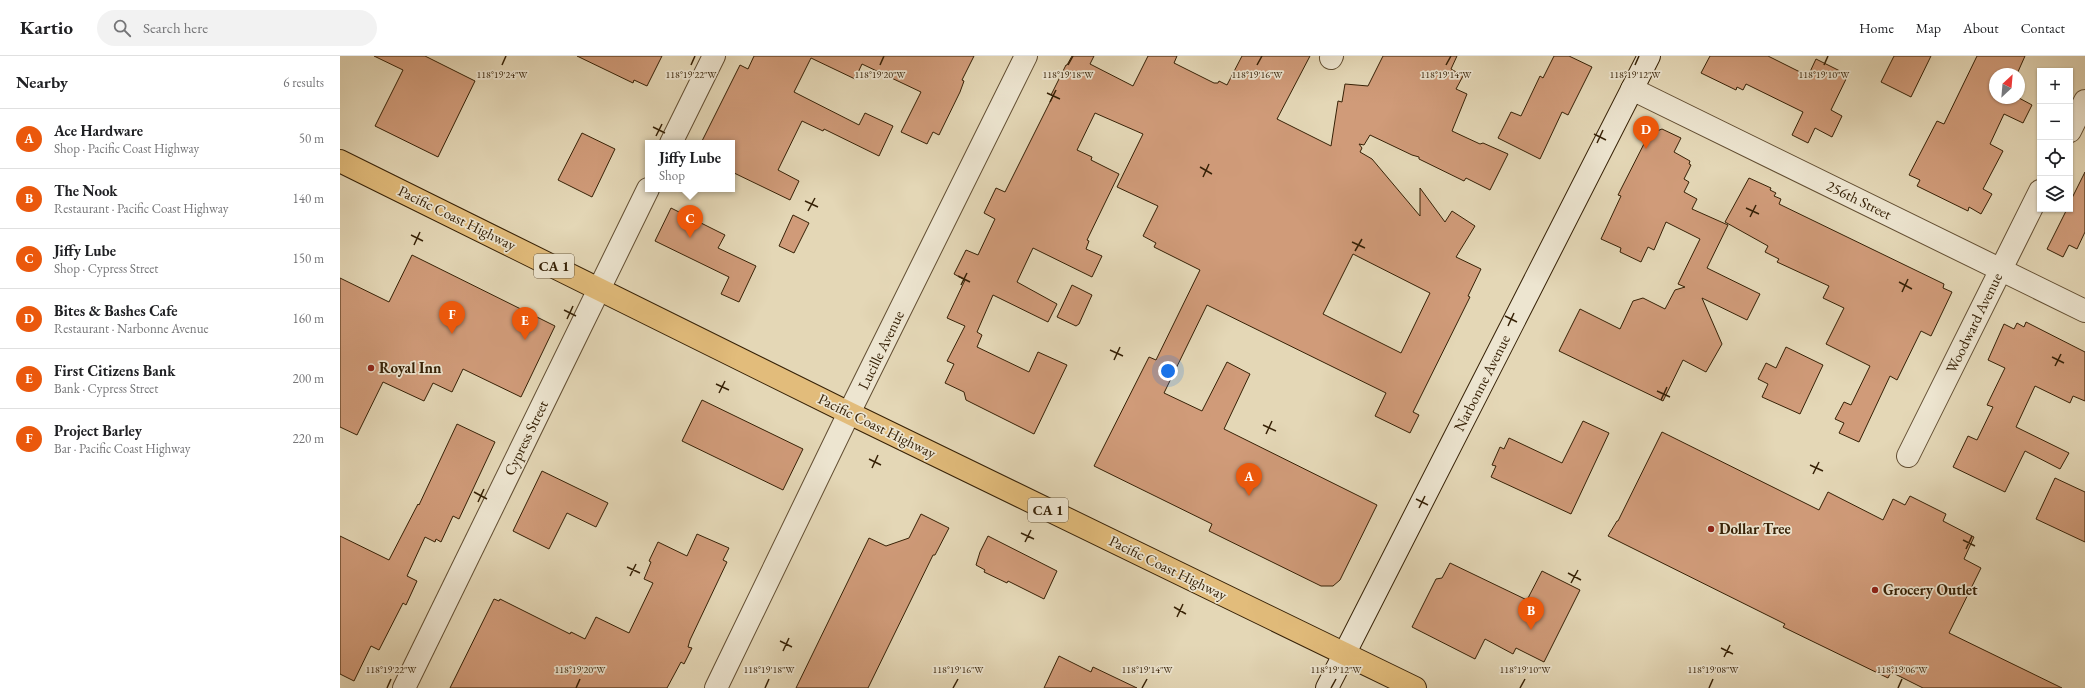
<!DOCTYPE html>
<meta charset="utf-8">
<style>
:root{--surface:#fff;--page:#f2f2f2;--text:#202124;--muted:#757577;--line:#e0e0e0;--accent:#ea580c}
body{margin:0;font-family:"EB Garamond",serif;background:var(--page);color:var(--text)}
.controls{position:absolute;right:12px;top:12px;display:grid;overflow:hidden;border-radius:0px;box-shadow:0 1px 3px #0004}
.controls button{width:36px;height:36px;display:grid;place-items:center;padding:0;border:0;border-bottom:1px solid var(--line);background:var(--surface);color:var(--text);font:20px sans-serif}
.compass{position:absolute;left:1649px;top:12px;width:36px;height:36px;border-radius:50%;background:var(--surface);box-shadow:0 1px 3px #0004;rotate:26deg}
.you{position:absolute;left:828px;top:315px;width:14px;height:14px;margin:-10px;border:3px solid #fff;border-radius:50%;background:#1a73e8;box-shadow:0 0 0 6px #1a73e833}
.badge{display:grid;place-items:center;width:26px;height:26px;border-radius:50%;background:var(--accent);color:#fff;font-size:13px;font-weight:700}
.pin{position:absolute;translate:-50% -33px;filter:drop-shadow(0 1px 2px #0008)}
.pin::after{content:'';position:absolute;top:21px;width:14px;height:12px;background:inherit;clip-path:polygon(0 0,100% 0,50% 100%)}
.popup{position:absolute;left:305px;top:84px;width:90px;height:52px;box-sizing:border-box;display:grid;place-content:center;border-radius:0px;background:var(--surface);filter:drop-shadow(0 1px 3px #0005);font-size:13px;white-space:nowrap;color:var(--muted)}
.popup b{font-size:15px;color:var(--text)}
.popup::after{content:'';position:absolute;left:50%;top:100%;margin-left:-8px;border:8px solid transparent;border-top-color:var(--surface)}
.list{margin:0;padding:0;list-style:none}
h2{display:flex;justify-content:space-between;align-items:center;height:52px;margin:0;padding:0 16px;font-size:17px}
h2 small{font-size:13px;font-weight:400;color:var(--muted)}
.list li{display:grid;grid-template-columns:26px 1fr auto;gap:12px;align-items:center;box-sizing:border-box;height:60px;padding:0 16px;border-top:1px solid var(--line)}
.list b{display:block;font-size:15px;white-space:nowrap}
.list p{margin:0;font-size:13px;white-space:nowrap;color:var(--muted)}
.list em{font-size:13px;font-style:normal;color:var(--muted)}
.icon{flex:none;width:22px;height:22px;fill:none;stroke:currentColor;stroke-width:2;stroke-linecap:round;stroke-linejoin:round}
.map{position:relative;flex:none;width:1745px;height:632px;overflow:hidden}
header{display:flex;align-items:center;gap:24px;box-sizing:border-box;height:56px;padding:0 20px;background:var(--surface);border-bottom:1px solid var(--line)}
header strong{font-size:19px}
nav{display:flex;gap:22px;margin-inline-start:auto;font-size:14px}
.search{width:280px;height:36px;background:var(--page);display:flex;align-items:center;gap:10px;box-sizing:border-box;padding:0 14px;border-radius:22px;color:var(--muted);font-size:15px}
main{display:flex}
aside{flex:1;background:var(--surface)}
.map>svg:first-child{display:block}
</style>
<header>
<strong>Kartio</strong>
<div class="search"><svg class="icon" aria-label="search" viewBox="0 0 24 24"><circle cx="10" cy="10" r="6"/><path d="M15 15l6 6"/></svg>Search here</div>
<nav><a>Home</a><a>Map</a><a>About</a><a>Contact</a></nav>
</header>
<main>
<aside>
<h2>Nearby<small>6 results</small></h2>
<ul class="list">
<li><span class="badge">A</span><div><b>Ace Hardware</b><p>Shop · Pacific Coast Highway</p></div><em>50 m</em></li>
<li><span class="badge">B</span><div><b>The Nook</b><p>Restaurant · Pacific Coast Highway</p></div><em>140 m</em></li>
<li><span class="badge">C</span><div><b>Jiffy Lube</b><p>Shop · Cypress Street</p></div><em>150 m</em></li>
<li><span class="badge">D</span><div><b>Bites &amp; Bashes Cafe</b><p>Restaurant · Narbonne Avenue</p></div><em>160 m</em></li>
<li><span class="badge">E</span><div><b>First Citizens Bank</b><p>Bank · Cypress Street</p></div><em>200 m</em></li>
<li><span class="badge">F</span><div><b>Project Barley</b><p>Bar · Pacific Coast Highway</p></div><em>220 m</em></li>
</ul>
</aside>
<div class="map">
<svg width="1745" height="632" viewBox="0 0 1745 632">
<rect width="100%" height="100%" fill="#e4d7b6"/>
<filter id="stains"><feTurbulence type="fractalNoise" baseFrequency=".005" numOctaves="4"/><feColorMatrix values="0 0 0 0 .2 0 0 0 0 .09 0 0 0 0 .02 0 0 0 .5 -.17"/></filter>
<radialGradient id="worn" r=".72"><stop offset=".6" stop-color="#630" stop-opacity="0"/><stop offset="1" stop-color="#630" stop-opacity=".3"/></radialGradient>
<g fill="#d09b79" stroke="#362106" fill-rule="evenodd">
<polygon points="34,0 85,0 135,25 98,101 35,70 63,14"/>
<polygon points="237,0 322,0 307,30 294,24 293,27"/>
<polygon points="414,0 634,0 622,24 624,25 620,36 599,79 593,76 587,88 561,76 581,36 522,8 515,23 471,2 454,36 519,69 525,57 553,70 539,100 484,73 483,75 462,65 438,114 459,125 450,144 392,116 392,87 361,87 400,9 408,13"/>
<path d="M732 0H754L750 8 793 30 808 0H837L834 7 874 27H878L879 25 887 29 902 0H970L937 63 991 90 998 45 1002 46 1005 28 1028 30 1043 0H1117L1111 13 1123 20 1116 33 1127 38 1112 75 1140 88 1143 87 1168 98 1150 134 1126 122 1124 125 1079 103V101L1072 99 1030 79 1024 89 1019 88 1022 92 1020 96 1032 103 1080 160V132L1105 166 1112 155 1135 170 1116 201 1141 213 1128 240 1130 241 1073 356 1079 359 1070 377 1035 360 1046 337 867 249 824 337 862 355 887 306 910 318 884 373 1037 449 1000 524 993 530H981L869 475 872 468 754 410 809 301 816 304 860 214 814 191 816 187 803 180 818 150 777 131 803 78 755 57 737 94 752 101 751 104 779 118 747 184 749 185 746 193 762 200 752 221 693 192 677 226 717 248 708 266 653 239 637 276 642 279 637 291 689 316 698 296 727 309 694 378 626 344 624 336 605 327 614 308 607 305 625 270 607 262 625 224 614 218 626 194 638 199 655 163 644 157 656 132 665 136 713 40 711 39 726 9H727ZM1013 198 1090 237 1061 297 983 258Z"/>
<polygon points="1214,0 1229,0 1252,11 1228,59 1222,56 1200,103 1158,82 1171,56 1181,60 1200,20 1203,22"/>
<polygon points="1370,0 1428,0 1468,20 1476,3 1508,19 1491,54 1502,60 1492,81 1475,72 1468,87 1452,79 1463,56 1406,28 1403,34 1397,31 1396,34 1361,17"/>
<polygon points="1554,0 1591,0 1571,41 1541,26"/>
<polygon points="1637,0 1685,0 1677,18 1655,18 1655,42 1679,42 1692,49 1683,67 1664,58 1650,88 1663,95 1643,133 1652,138 1641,158 1629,151 1628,155 1577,130 1580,124 1569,119 1597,65 1604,68"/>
<polygon points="1322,73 1341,82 1334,96 1350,105 1349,108 1351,109 1344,123 1349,126 1344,136 1357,143 1352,153 1388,169 1367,212 1420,238 1407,264 1362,242 1382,288 1366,316 1343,304 1323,345 1219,295 1240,253 1280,273 1293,245 1303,242 1325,253 1335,234 1345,231 1338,228 1360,183 1326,166 1314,194 1308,191 1301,206 1280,196 1281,192 1261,183 1281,140 1278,139 1309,78"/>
<polygon points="242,77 275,93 252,141 218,124"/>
<polygon points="1745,116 1745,176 1737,193 1729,189 1723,201 1707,193 1727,153 1730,153 1730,146"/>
<polygon points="1409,122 1431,132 1430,134 1436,137 1434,140 1441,143 1439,148 1604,228 1603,232 1612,236 1591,280 1581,275 1557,324 1550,320 1519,386 1499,377 1504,367 1495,363 1504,346 1511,349 1530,310 1486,288 1504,252 1483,242 1489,230 1437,206 1439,203 1425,196 1428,190 1385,166"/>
<polygon points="331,152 385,179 378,192 416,210 399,246 381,238 389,221 315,185"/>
<polygon points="453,159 469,167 454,197 439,190"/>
<polygon points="72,199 215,270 181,341 123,313 112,336 93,327 84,345 43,326 17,379 0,371 0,222 49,246"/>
<polygon points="732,229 752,239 739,268 736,270 717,261"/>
<polygon points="1686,266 1745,296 1745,345 1733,340 1730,347 1695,330 1676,371 1729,397 1720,413 1685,395 1665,436 1613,411 1628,380 1637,384 1653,351 1647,349 1665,312 1648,304 1664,268 1674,273 1677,267 1684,271"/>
<polygon points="1446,291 1483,309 1460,358 1422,341 1428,328 1418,323 1426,307 1436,312"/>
<polygon points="362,344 463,393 443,434 342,385"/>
<polygon points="1243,365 1269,377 1231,458 1151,421 1156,410 1152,409 1160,391 1164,393 1169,382 1222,407"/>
<polygon points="117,368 155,386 119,463 113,460 101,486 96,483 95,486 85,481 67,520 77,525 66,549 63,547 39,594 31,590 14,625 0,618 0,480 49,504 78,448 79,449"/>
<polygon points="1322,376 1479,454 1488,436 1543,464 1553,443 1565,449 1570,440 1606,458 1603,465 1634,481 1624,503 1641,512 1609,577 1722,632 1583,632 1551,616 1548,622 1443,571 1445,568 1268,480 1277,465 1278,465"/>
<polygon points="202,415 268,447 256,471 227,457 209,493 173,475"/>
<polygon points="1715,422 1745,436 1745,486 1696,463"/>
<polygon points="581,458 609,472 595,499 593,499 528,632 456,632 529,482 546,490 569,482"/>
<polygon points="357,478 389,492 383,504 387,506 350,584 348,591 352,592 344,608 341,606 327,632 110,632 154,543 159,545 160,543 230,578 231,576 245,583 256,561 289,577 313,527 304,523 311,506 309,505 318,486 347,500"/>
<polygon points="648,480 717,515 704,543 668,525 667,527 644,516 645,514 636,509 640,496"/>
<polygon points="1110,507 1187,544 1202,515 1240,534 1204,606 1176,592 1173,598 1145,583 1135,603 1072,571 1096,523 1102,522"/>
<polygon points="719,600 751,616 753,611 797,632 704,632"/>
</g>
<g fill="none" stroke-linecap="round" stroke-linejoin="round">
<g stroke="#624e32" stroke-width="24">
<g id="minor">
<polyline points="991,2 992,0"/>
<polyline points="1292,33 1745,255"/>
<polyline points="1730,75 1745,45"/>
<polyline points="331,87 374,0"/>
<polyline points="1568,400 1700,135"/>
<polyline points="64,632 308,133"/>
<polyline points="376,632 509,357 686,0"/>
</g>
</g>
<g stroke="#362106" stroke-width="24">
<polyline id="secondary" points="987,632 1309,0"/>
</g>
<g stroke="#362106" stroke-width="24">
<polyline id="trunk" points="0,105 509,357 1075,632"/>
</g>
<use href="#minor" stroke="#ede5d0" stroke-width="22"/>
<use href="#secondary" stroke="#ede5d0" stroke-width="22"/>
<use href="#trunk" stroke="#e2bc7b" stroke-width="22"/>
</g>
<path fill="none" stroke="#362106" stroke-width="1.5" d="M162 9 166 0M351 9 355 0M540 9 544 0M728 9 733 0M917 9 922 0M1106 9 1111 0M1295 9 1299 0M1484 9 1488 0M707 37 720 43M710 46 716 34M313 71 325 77M1254 78 1266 84M316 80 322 68M1257 87 1263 74M860 111 872 118M863 121 869 108M465 145 478 151M1406 152 1419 158M468 155 475 142M1410 161 1416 149M71 179 83 185M1012 186 1025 192M74 189 80 176M1015 195 1022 183M618 220 630 226M1559 226 1572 233M621 229 627 217M1562 236 1568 223M224 254 236 260M1165 260 1177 266M227 263 233 250M1168 270 1174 257M770 294 783 300M1712 301 1724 307M774 304 780 291M1715 310 1721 298M376 328 389 334M1317 335 1330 341M379 337 385 325M1321 344 1327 331M923 369 936 375M926 378 932 365M529 403 541 409M1470 409 1483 415M532 412 538 399M1473 418 1479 406M134 436 147 443M1076 443 1088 449M138 446 144 433M1079 452 1085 440M681 477 694 483M1623 484 1635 490M685 486 691 474M1626 493 1632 480M287 511 300 517M1228 517 1241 524M290 520 296 508M1231 527 1238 514M834 551 846 558M837 561 843 548M440 585 452 591M1381 592 1393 598M443 595 449 582M1384 601 1390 589M47 632 51 623M236 632 240 623M425 632 429 623M613 632 618 623M802 632 807 623M991 632 996 623M1180 632 1185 623M1369 632 1373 623M1558 632 1562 623"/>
<g fill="#8f2418" stroke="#ede5d0" stroke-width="1.5">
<circle cx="31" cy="312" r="4"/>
<circle cx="1371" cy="473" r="4"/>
<circle cx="1535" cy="534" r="4"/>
</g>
<g text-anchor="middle" stroke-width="3.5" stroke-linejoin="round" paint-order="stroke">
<g fill="#ede5d0" stroke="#6d5c43" stroke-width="1">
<rect x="194" y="198" width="40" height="24" rx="3"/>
<rect x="688" y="442" width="40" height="24" rx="3"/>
</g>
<g font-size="14" font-weight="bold" fill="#362106">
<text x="214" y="215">CA 1</text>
<text x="708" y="459">CA 1</text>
</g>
<g font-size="15" fill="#362106" stroke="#ede5d0">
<text transform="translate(1519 144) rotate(26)" y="5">256th Street</text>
<text transform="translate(117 162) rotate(26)" y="5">Pacific Coast Highway</text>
<text transform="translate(1634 267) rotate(-64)" y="5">Woodward Avenue</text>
<text transform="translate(541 294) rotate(-64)" y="5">Lucille Avenue</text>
<text transform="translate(1142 327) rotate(-63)" y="5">Narbonne Avenue</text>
<text transform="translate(537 370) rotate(26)" y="5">Pacific Coast Highway</text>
<text transform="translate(186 382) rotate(-64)" y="5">Cypress Street</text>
<text transform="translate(828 512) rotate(26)" y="5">Pacific Coast Highway</text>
</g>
<g font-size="15" font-weight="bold" fill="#362106" stroke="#ede5d0" text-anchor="start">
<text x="39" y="317">Royal Inn</text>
<text x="1379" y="478">Dollar Tree</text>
<text x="1543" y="539">Grocery Outlet</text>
</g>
</g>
<g font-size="10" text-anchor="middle" fill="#362106" stroke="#ede5d0" stroke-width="3.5" stroke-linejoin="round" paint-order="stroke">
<text x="162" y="22">118°19'24"W</text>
<text x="351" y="22">118°19'22"W</text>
<text x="540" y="22">118°19'20"W</text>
<text x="728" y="22">118°19'18"W</text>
<text x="917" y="22">118°19'16"W</text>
<text x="1106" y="22">118°19'14"W</text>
<text x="1295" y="22">118°19'12"W</text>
<text x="1484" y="22">118°19'10"W</text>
<text x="51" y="617">118°19'22"W</text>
<text x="240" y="617">118°19'20"W</text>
<text x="429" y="617">118°19'18"W</text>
<text x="618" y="617">118°19'16"W</text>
<text x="807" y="617">118°19'14"W</text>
<text x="996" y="617">118°19'12"W</text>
<text x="1185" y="617">118°19'10"W</text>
<text x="1373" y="617">118°19'08"W</text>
<text x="1562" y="617">118°19'06"W</text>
</g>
<rect width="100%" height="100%" filter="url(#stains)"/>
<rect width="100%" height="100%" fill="url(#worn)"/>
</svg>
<div class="controls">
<button>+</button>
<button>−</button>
<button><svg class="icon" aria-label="locate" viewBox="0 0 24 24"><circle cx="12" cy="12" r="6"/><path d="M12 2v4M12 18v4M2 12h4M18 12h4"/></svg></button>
<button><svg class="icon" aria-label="layers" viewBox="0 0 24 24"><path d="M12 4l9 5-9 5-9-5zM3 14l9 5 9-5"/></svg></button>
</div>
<svg class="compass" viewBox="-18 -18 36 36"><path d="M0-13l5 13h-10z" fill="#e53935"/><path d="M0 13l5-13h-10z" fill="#757577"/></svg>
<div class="you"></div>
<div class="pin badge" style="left:909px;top:440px">A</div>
<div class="pin badge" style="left:1191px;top:574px">B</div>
<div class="pin badge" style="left:350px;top:182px">C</div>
<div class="popup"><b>Jiffy Lube</b>Shop</div>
<div class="pin badge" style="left:1306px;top:93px">D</div>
<div class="pin badge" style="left:185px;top:284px">E</div>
<div class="pin badge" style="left:112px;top:278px">F</div>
</div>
</main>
